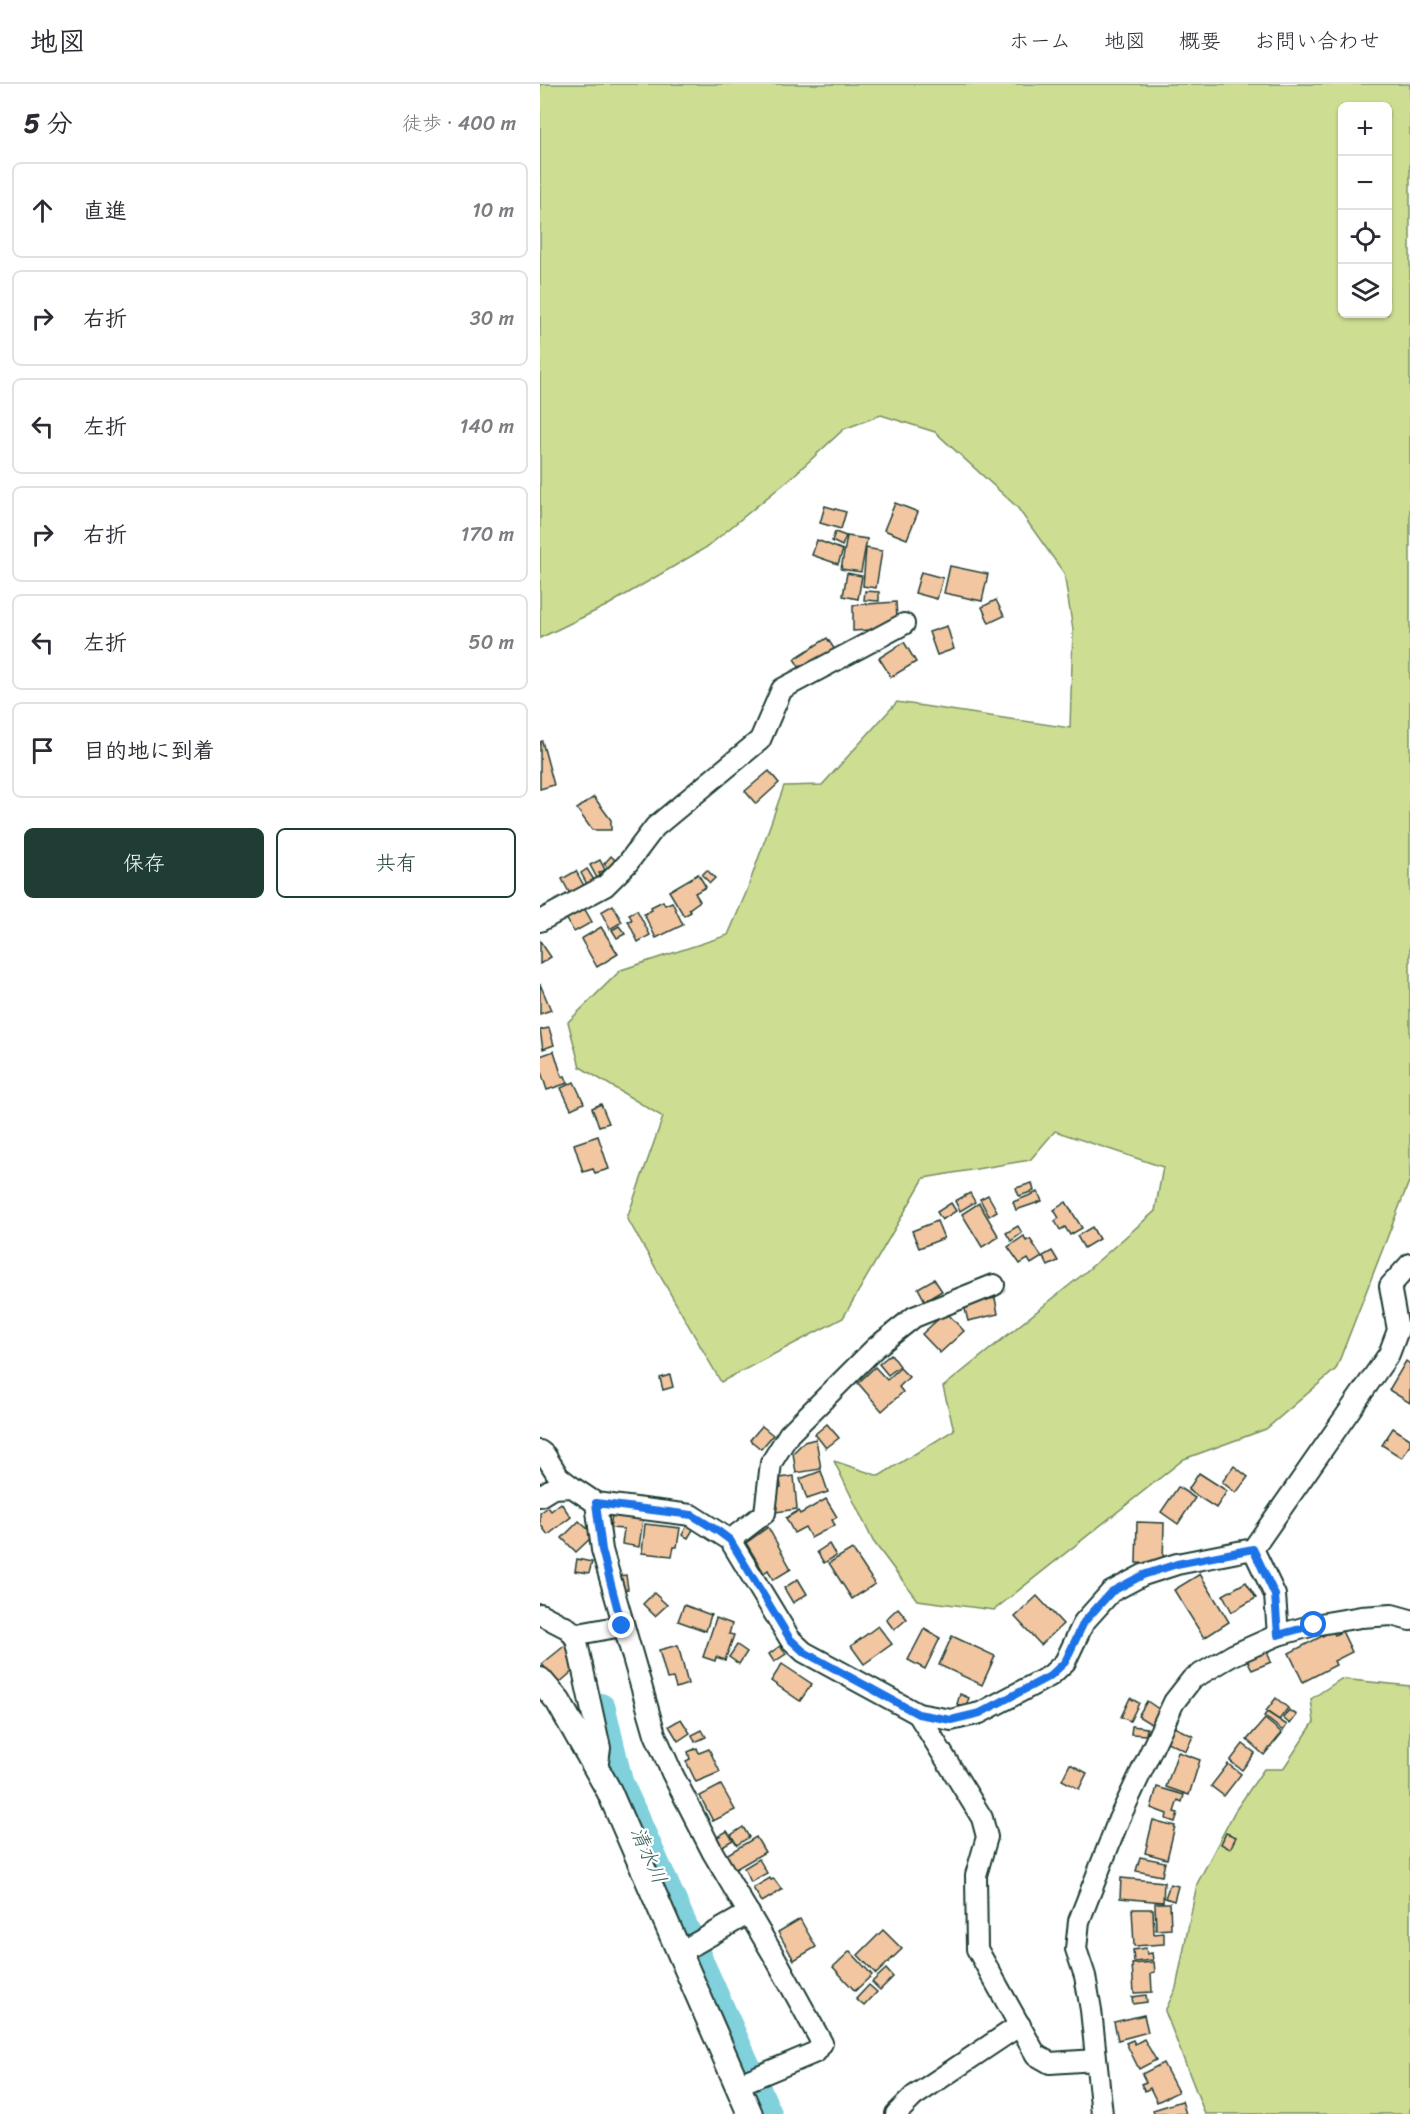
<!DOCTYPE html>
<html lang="ja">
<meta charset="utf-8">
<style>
:root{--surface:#fff;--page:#f2f2f3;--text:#2b2b33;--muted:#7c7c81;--line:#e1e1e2;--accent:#1f3d34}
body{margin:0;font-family:Sriracha,"Klee One",sans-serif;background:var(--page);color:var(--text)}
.controls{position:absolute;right:18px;top:18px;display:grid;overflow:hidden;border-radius:9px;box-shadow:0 2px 4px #0004}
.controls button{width:54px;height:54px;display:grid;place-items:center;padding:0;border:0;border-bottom:2px solid var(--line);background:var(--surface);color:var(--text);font:30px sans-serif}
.stop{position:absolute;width:18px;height:18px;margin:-14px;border:4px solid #1a73e8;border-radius:50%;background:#fff}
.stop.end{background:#1a73e8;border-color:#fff;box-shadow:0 2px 6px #0008}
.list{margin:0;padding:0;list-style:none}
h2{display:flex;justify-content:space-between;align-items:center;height:78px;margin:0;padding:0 24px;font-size:26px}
h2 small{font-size:20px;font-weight:400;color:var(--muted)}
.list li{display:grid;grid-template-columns:39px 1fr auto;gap:18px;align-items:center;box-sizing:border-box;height:96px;margin:0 12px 12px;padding:0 12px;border:2px solid var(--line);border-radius:9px}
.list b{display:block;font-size:22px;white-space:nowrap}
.list em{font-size:20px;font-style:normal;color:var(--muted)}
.actions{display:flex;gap:12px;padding:18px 24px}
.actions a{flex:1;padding:14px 0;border:2px solid var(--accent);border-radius:9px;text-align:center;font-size:21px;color:var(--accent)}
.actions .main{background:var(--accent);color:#fff}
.icon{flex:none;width:33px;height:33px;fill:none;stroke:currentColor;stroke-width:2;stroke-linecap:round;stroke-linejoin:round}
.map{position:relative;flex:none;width:870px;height:2030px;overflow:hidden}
header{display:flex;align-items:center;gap:36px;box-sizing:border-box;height:84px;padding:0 30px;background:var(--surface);border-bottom:2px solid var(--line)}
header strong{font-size:28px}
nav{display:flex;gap:33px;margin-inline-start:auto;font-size:21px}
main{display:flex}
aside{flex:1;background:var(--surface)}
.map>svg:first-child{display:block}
</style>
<header>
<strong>地図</strong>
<nav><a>ホーム</a><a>地図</a><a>概要</a><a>お問い合わせ</a></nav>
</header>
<main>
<aside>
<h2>5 分<small>徒歩 · 400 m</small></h2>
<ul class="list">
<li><svg class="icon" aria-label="ahead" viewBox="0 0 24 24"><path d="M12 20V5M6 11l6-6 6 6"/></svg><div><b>直進</b></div><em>10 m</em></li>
<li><svg class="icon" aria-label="right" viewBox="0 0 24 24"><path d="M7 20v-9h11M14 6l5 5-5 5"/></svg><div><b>右折</b></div><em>30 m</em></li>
<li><svg class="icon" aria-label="left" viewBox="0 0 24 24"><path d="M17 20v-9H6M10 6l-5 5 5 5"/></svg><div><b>左折</b></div><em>140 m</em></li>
<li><svg class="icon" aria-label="right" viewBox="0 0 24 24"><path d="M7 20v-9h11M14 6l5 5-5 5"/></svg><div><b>右折</b></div><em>170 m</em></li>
<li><svg class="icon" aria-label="left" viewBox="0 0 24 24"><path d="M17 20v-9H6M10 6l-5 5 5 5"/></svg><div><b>左折</b></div><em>50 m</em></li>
<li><svg class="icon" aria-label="arrive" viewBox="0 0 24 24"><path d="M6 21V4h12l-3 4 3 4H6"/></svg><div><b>目的地に到着</b></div></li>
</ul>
<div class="actions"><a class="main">保存</a><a>共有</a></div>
</aside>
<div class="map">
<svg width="870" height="2030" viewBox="0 0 870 2030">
<rect width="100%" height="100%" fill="#fff"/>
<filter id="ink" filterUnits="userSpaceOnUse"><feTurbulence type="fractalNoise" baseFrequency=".0167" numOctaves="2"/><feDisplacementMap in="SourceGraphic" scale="12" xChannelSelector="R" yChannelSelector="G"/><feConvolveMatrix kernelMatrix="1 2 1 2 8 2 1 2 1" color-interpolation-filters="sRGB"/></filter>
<g filter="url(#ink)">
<g fill="#cdde92" stroke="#768e63" stroke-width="1.5" fill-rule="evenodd">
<path d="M0 0H870V1095L796 1285 726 1345 644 1375 454 1526 377 1516 333 1457 294 1377 339 1392 414 1346 403 1303 542 1191 615 1127 623 1083 515 1047 490 1076 384 1094 303 1234 181 1298 87 1134 123 1033 40 983 28 938 81 886 188 851 206 809 244 702 282 701 357 618 530 644 533 546 524 489 477 423 395 348 341 331 304 345 251 394 167 463 68 521 0 554ZM848 22V230H802V22Z"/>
<polygon points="801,1595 870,1602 870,2030 665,2030 625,1927 636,1904 657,1800 695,1727 724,1685 743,1685 774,1638 771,1615"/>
</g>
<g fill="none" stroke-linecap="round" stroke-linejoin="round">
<polyline stroke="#81d1dd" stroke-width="32" points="60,1625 77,1698 226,2030"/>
</g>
<g fill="#f2c6a1" stroke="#1f3d34" stroke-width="1.5">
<polygon points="355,419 378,428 367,455 344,446"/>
<polygon points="285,422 306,428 301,445 280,439"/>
<polygon points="295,448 306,452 302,462 292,457"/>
<polygon points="307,452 327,455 321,488 301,485"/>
<polygon points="277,456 303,466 298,480 272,471"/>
<polygon points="326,464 342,467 336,504 323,502"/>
<polygon points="410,482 448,490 442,517 404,509"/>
<polygon points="381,488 403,494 397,515 375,509"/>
<polygon points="307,489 322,492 318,515 303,512"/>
<polygon points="325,507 339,508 339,517 324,516"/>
<polygon points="456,516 464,532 449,539 442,523"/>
<polygon points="356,518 357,535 348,536 348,545 313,547 313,521"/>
<polygon points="407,542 414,565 397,571 389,548"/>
<polygon points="287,554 295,566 262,587 254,575"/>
<polygon points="364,558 376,578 351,593 339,574"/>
<polygon points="2,657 14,701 0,705 0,658"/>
<polygon points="229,687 239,699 216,720 205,707"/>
<polygon points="54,713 71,736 71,746 52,746 37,725"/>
<polygon points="71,772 75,776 68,784 64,780"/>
<polygon points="60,776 65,786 59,789 61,792 57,794 50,781"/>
<polygon points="47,785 54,796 47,800 41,789"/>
<polygon points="167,786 175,794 170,799 162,791"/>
<polygon points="36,787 44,802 30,810 22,795"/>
<polygon points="158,790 166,803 155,809 160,817 149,825 151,828 144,832 129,807"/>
<polygon points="123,817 125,821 132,818 143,841 116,854 104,830 112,826 111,823"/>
<polygon points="73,821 82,838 70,845 61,828"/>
<polygon points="43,822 52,838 34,848 25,832"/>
<polygon points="97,826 110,851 98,858 88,837 92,836 89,830"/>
<polygon points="79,842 85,850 77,854 72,846"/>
<polygon points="61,843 78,870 57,883 41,855"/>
<polygon points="0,857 11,873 0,880"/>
<polygon points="0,900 11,926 0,930"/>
<polygon points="9,944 14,961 3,965 0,946"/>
<polygon points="14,967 22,993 25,992 28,999 7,1006 0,985 0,972"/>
<polygon points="34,998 44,1019 31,1025 21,1004"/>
<polygon points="61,1020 69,1039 59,1042 52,1024"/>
<polygon points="58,1052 69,1085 55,1089 53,1085 43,1088 34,1060"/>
<polygon points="492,1099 494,1107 479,1112 476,1104"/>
<polygon points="498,1108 502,1117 476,1126 473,1118"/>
<polygon points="430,1109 435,1118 420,1127 415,1117"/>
<polygon points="448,1111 457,1127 449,1132 440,1115"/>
<polygon points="526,1118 542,1144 530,1151 525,1143 520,1146 515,1137 519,1134 514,1126"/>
<polygon points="411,1119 416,1127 402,1136 397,1128"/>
<polygon points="439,1119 459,1153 442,1163 422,1130"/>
<polygon points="397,1137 404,1154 379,1164 372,1147"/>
<polygon points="478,1142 482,1149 471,1157 466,1149"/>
<polygon points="552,1143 559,1155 544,1164 537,1152"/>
<polygon points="484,1152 486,1157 490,1155 502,1173 491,1180 488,1175 480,1180 468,1163"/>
<polygon points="512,1167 518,1177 508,1182 503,1172"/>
<polygon points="394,1195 402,1207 385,1217 378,1204"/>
<polygon points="455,1214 458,1230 428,1237 424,1221"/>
<polygon points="406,1228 424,1247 400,1269 382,1250"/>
<polygon points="351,1270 360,1282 348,1291 339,1280"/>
<polygon points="866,1277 870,1280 870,1319 849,1306"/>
<polygon points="335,1283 347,1296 360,1284 369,1293 359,1303 363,1308 342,1327 318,1299"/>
<polygon points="130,1291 133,1303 123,1306 120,1294"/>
<polygon points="287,1340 299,1354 286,1364 275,1350"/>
<polygon points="222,1342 233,1351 221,1365 210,1356"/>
<polygon points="853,1344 870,1355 870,1361 862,1374 842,1361"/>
<polygon points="276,1355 281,1385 256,1389 253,1369 264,1358"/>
<polygon points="694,1382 708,1393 696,1409 682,1398"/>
<polygon points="281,1387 288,1408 267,1415 260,1395"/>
<polygon points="659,1389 687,1407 676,1424 648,1406"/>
<polygon points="254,1392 257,1425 236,1428 233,1404 241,1403 240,1394"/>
<polygon points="638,1403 655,1414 638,1440 621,1428"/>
<polygon points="286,1415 297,1433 292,1436 295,1441 271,1454 265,1443 254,1449 246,1434 258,1427 260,1430"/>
<polygon points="21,1419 31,1433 8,1451 0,1440 0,1429 8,1423 11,1427"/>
<polygon points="72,1431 103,1435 99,1463 82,1460 84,1445 70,1444"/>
<polygon points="39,1437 54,1451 36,1468 22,1454"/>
<polygon points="597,1438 624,1439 623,1480 596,1479"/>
<polygon points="105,1440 140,1444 137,1463 134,1463 132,1472 102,1469"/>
<polygon points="148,1440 154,1444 148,1454 142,1451"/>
<polygon points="228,1443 251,1485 233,1496 228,1486 224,1489 206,1459"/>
<polygon points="289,1460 296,1472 284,1479 277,1468"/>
<polygon points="312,1465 335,1500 312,1515 289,1479"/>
<polygon points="37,1475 52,1478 49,1489 35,1487"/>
<polygon points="660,1490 689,1538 664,1554 634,1506"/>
<polygon points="86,1491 88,1505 81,1506 79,1492"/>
<polygon points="258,1495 267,1510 253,1519 244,1504"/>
<polygon points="706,1498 716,1514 692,1528 683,1511"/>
<polygon points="114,1509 127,1521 115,1532 103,1520"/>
<polygon points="497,1512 523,1540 501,1561 475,1533"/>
<polygon points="144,1521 171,1531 166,1547 138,1537"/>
<polygon points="358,1524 367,1535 354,1546 346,1535"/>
<polygon points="176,1534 192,1540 189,1550 194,1551 185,1576 176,1573 175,1577 163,1573"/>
<polygon points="338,1542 352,1560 324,1580 311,1562"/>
<polygon points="384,1545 400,1554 385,1585 368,1576"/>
<polygon points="792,1547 795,1551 802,1547 812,1568 794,1577 796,1581 763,1598 749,1569"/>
<polygon points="412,1552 455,1572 442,1601 399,1581"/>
<polygon points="28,1559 34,1586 18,1600 2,1580"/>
<polygon points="138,1561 148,1600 136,1604 133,1594 127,1595 119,1566"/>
<polygon points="197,1561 207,1568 199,1580 189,1573"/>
<polygon points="240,1562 246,1570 234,1578 229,1570"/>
<polygon points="727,1567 731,1578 712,1586 707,1575"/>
<polygon points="242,1580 272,1600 260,1617 231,1597"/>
<polygon points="420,1610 429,1614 425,1624 417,1620"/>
<polygon points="590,1614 599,1619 590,1637 581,1633"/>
<polygon points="736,1614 748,1624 739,1636 726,1627"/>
<polygon points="607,1617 620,1626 611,1640 598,1632"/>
<polygon points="749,1626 757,1631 750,1640 743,1634"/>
<polygon points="727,1628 747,1641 743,1647 724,1632"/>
<polygon points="141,1635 150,1649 138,1657 129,1642"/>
<polygon points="725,1635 742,1649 724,1671 707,1656"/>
<polygon points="592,1642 607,1644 606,1651 591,1650"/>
<polygon points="634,1643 653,1652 646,1667 627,1658"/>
<polygon points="162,1646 166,1653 155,1658 152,1651"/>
<polygon points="703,1660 715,1669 702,1686 690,1677"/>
<polygon points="157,1664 159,1669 169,1665 180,1688 156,1698 146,1677 150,1675 148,1668"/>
<polygon points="638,1668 660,1676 649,1711 626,1703"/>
<polygon points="530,1680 547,1689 539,1705 522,1696"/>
<polygon points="688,1680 701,1690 684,1712 671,1702"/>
<polygon points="181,1701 195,1726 173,1737 160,1712"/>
<polygon points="617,1703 644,1711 642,1718 638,1716 634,1728 638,1729 635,1738 626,1735 627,1730 611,1724"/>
<polygon points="613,1736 635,1742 627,1775 605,1769"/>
<polygon points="203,1743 209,1753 197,1761 191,1751"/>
<polygon points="187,1747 193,1756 179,1764 174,1755"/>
<polygon points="686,1749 696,1753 690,1765 681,1760"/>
<polygon points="216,1753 225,1768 194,1786 186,1771"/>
<polygon points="600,1773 625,1778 622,1792 596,1787"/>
<polygon points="219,1775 227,1789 211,1798 204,1784"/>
<polygon points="230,1794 231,1796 234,1795 242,1806 222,1818 213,1804"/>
<polygon points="581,1794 624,1798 623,1818 580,1814"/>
<polygon points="630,1800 638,1802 634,1817 625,1814"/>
<polygon points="615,1819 630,1819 631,1845 616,1846"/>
<polygon points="592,1825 613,1825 614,1850 624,1849 624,1860 594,1862"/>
<polygon points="260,1835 276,1863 254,1876 238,1848"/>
<polygon points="343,1846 362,1865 336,1890 318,1871"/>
<polygon points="606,1864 607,1870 612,1869 613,1876 594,1878 593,1866"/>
<polygon points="310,1867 332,1891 315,1907 293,1883"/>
<polygon points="614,1878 615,1888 611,1889 612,1908 594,1909 592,1880"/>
<polygon points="346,1885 353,1893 340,1906 332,1898"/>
<polygon points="329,1901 337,1908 324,1922 316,1915"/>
<polygon points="606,1911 607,1918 593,1920 592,1913"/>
<polygon points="604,1931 608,1948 578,1956 574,1938"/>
<polygon points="604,1955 616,1976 599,1985 586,1959 593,1956 595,1960"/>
<polygon points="623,1979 638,2008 617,2018 610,2004 605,2007 601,2000 606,1998 602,1990"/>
<polygon points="642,2017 646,2030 614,2030 613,2026"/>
</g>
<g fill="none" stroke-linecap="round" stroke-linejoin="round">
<g stroke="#1f3d34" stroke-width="24">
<g id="minor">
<polyline points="0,837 65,802 87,780 115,743 220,656 242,605 364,540"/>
<polyline points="0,1367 5,1371 19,1393 32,1403"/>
<polyline points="0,1412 13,1404 32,1403 56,1419 151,1431 190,1456 250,1555 264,1568 378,1630 411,1636 440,1629 510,1592 525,1578 544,1538 571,1508 603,1491 637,1480 713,1465 849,1270 858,1246 850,1202 870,1180"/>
<polyline points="56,1419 62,1466 115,1650 132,1689 173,1769 237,1877 282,1959 276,1968 197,2001"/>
<polyline points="190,1456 225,1429 231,1379 249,1350 335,1264 374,1233 454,1201"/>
<polyline points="713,1465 735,1511 738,1551"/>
<polyline points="0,1530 29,1545 36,1554 60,1664 57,1685"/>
<polyline points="33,1551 82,1542"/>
<polyline points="378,1630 442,1734 447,1753 436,1791 437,1865 496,1971 510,1979 556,1976"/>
<polyline points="139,1869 209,1829"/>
<polyline points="356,2030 374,2012 480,1941"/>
<polyline points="562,2030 551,1926 545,1892 536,1865 539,1837 579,1735 634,1618 652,1595 693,1571 738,1551 774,1541 821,1533 852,1531 870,1536"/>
</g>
</g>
<g stroke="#1f3d34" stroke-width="28">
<polyline id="tertiary" points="0,1596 18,1617 69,1707 210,2030"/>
</g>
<use href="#minor" stroke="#fff" stroke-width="20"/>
<use href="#tertiary" stroke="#fff" stroke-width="24"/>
</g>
</g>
<g fill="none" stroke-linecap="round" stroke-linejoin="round" filter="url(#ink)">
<polyline stroke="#1a73e8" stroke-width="8" points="82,1542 62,1466 56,1419 152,1431 178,1447 190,1456 250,1555 264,1568 378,1630 411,1636 440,1629 510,1592 525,1578 544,1538 571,1508 603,1491 637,1480 713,1465 735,1511 738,1551 774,1541"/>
</g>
<g text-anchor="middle" stroke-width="4.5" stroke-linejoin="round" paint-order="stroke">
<g font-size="20" font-style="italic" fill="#38625e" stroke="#fff">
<text transform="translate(109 1771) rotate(66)" y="7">清水川</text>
</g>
</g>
</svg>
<div class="controls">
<button>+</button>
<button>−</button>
<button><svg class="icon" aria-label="locate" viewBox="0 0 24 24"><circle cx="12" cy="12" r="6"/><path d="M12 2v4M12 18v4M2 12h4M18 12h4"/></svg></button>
<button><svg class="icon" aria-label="layers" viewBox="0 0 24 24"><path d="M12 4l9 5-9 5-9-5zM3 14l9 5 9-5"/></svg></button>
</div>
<div class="stop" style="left:774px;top:1541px"></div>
<div class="stop end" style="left:82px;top:1542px"></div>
</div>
</main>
